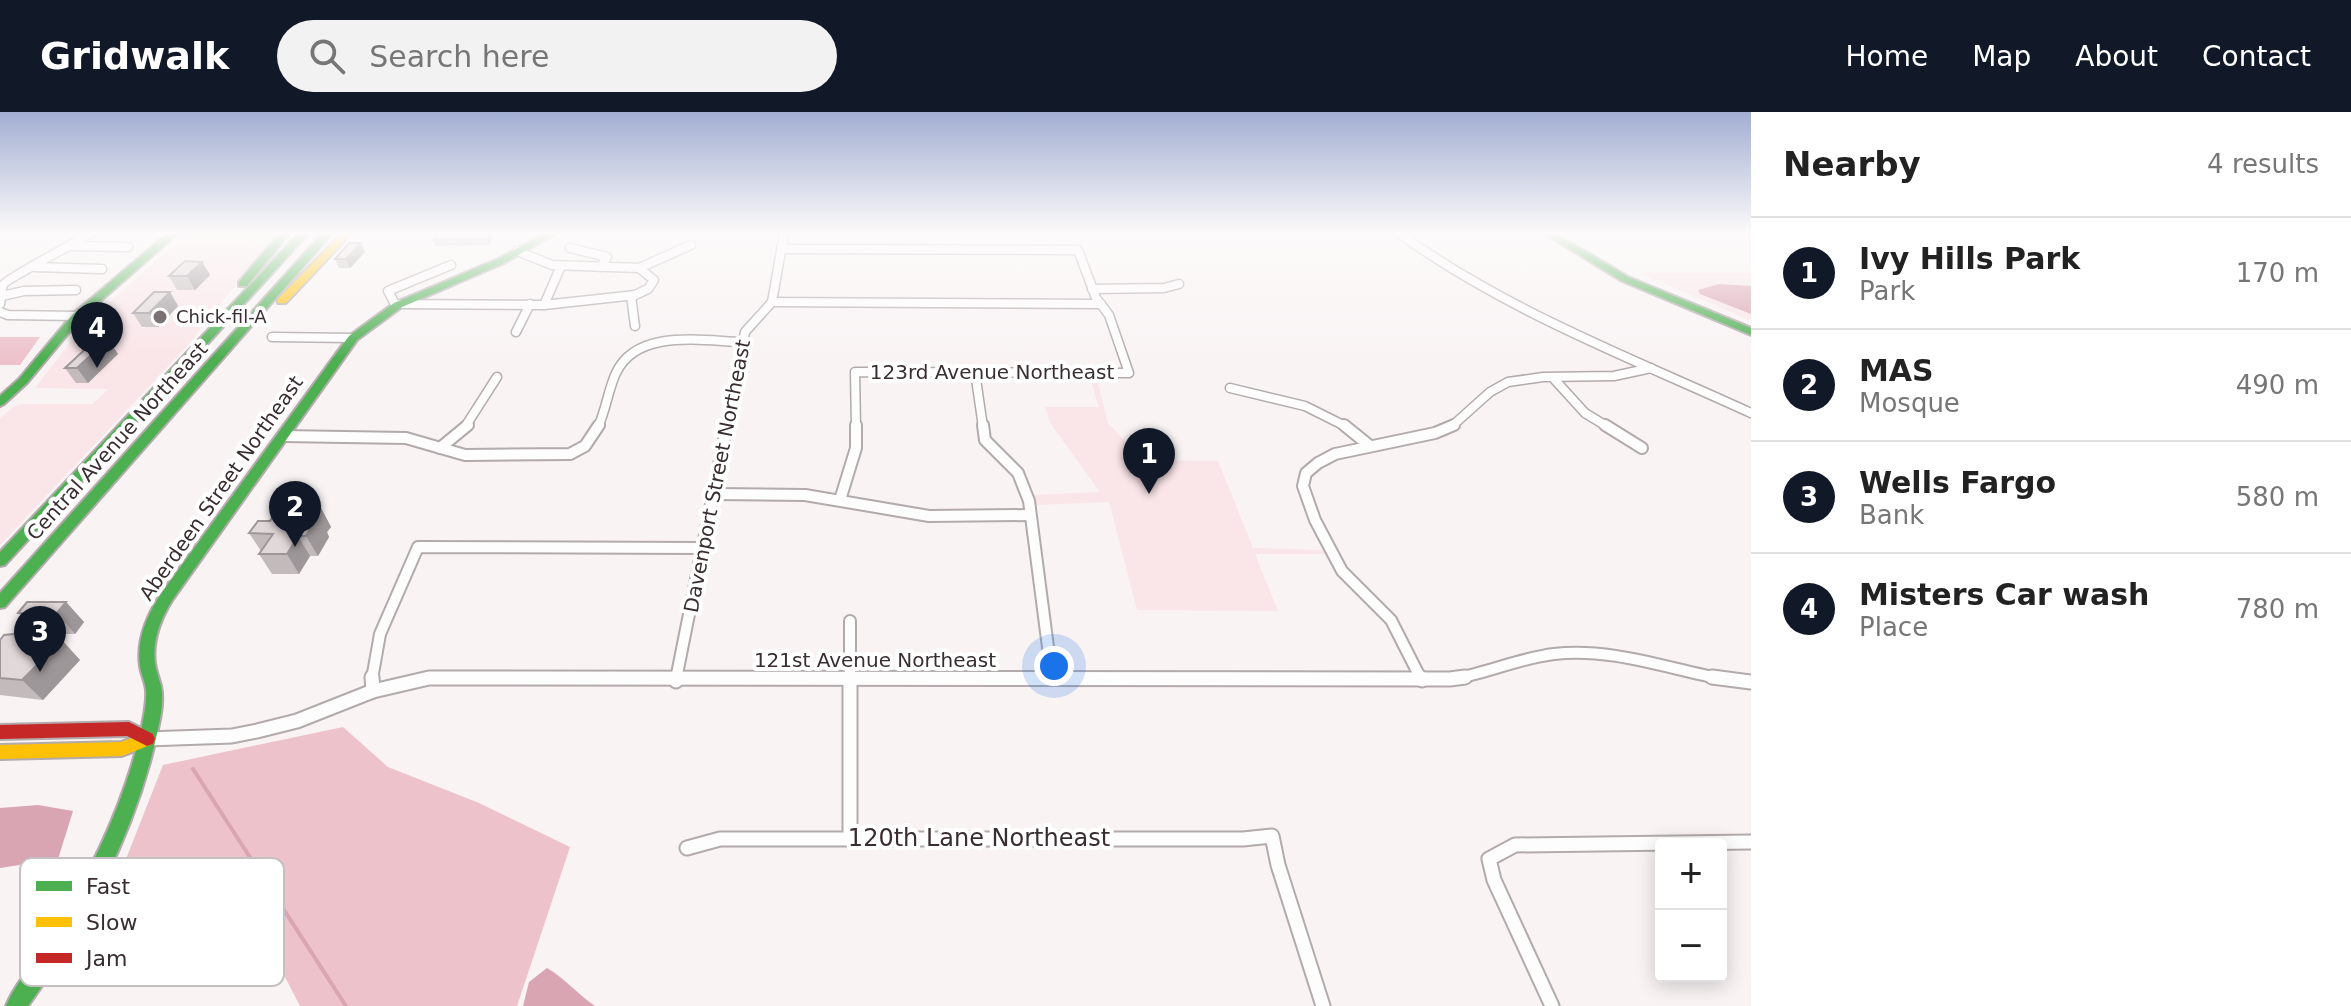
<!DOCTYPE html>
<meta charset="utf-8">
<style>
:root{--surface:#fff;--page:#f2f2f2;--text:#222;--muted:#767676;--line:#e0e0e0;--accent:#111827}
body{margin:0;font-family:"DejaVu Sans",sans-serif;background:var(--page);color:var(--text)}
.controls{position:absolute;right:24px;bottom:24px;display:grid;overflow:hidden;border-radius:8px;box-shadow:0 4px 20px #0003}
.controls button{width:72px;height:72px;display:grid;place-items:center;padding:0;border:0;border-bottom:2px solid var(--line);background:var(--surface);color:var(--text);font:40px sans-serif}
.you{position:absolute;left:1054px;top:554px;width:28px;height:28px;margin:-20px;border:6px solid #fff;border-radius:50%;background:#1a73e8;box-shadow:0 0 0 12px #1a73e833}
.badge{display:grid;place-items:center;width:52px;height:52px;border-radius:50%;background:var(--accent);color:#fff;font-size:26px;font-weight:700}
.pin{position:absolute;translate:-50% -66px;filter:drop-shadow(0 2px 4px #0008)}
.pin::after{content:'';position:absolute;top:42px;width:28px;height:24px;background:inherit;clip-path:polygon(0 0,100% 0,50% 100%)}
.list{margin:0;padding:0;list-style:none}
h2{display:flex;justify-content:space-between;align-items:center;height:104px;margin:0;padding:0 32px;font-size:34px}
h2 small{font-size:26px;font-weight:400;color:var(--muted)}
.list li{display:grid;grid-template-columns:52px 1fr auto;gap:24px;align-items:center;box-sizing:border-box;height:112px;padding:0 32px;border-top:2px solid var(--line)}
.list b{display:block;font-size:30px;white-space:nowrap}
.list p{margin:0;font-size:26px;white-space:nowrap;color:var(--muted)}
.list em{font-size:26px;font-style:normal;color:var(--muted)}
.icon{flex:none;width:44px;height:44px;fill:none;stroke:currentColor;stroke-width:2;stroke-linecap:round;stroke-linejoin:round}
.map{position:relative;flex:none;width:1751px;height:894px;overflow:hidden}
header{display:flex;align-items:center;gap:48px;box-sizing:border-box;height:112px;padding:0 40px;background:var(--accent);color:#fff}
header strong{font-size:38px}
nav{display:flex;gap:44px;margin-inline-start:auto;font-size:28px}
.search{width:560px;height:72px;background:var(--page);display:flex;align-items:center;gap:20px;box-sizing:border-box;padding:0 28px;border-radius:44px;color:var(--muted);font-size:30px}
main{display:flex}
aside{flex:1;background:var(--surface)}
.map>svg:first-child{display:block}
</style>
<header>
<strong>Gridwalk</strong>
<div class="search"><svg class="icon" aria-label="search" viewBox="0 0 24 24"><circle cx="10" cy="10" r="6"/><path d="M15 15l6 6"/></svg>Search here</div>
<nav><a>Home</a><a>Map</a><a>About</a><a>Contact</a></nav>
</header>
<main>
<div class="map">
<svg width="1751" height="894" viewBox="0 0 1751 894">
<rect width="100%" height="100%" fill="#f9f3f4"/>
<g fill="#fae5e8">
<polygon points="186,122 276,122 187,234 0,433 0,306 13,295 22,292 93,292 108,277 35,276 82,215"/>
<polygon points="1640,161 1751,161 1751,209"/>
<polygon points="1089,263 1096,263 1108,311 1143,348 1218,349 1253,436 1323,438 1325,442 1255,442 1278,499 1137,498 1109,390 1036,393 1034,383 1100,380 1051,312 1045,295 1099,295"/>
</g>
<g fill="#edc2cb">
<polygon points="0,225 40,225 20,253 0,253"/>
<polygon points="343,615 388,655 479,691 570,735 517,894 300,894 269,834 235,785 113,780 163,653"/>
</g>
<g fill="#daa5b2">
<polygon points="1719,172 1751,174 1751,202 1700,182 1698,178"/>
<polygon points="38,693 73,699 58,747 0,756 0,696"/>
<path d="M547 856C566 867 577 882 595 894H523L529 870Z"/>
</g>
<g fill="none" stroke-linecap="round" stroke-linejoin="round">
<polyline stroke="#daa5b2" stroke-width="4" points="193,657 346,894"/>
<g stroke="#b2aaab" stroke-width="11">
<g id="street-far2">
<path d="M1400 122C1507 199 1631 246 1751 301"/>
<polyline points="73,134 128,135"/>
<polyline points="570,136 607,145 601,155"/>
<polyline points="781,137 1078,138 1096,186 1109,203 1129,261 855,260 856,315"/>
<polyline points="451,153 388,179 395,192 544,193 635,183 648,177 654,168 639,156 552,153 517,139"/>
<polyline points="35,155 102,157"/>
<polyline points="639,156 691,133"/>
<polyline points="1092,177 1164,176 1179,172"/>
<polyline points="2,184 24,179 76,178"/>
<polyline points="631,184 635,214"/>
<polyline points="772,190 1101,192"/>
<path d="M0 192C1 187 1 178 3 173 5 168 78 129 90 122"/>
<polyline points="544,193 561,154"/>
<polyline points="0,200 8,203 77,204"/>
<polyline points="516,220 530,192"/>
<polyline points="272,225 353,226"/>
<polyline points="975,260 983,315"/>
<polyline points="1554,267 1585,301 1608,315"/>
<polyline points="1230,276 1305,294 1347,315"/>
<polyline points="465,315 497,265"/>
<path d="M598 315C606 298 608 278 616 261 637 216 703 229 743 230"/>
<polyline points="726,315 745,220 772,190 784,122"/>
<polyline points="1451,315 1490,280 1508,270 1543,265 1614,264 1651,256"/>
</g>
</g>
<g stroke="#b2aaab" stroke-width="14">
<g id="street-far1">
<polyline points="983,313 985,328 1018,361 1029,389 1052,566"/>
<polyline points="1344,313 1370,334"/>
<polyline points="1605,313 1642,336"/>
<polyline points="283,324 406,326 465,343 570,342 585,334 599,313"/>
<polyline points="440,336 468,313"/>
<polyline points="713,382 805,383 929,404 1030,403"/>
<polyline points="840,388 856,336 856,313"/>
<polyline points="850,509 850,567"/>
<polyline points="372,567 380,522 418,435 703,436"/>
<polyline points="427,567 971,567"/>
<polyline points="676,567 727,313"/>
<polyline points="1421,567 1391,508 1342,459 1315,408 1303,374 1306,361 1318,351 1335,342 1435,321 1454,313"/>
<path d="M1453 567C1487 561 1520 546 1554 542 1610 535 1669 557 1723 567"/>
</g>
</g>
<g stroke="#b2aaab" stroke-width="17">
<g id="street">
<polyline points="372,565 373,579"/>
<polyline points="850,565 850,725"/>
<polyline points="1420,565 1422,568"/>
<polyline points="1712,565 1751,570"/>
<polyline points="676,569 677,565"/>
<polyline points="147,627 232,624 257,619 297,609 373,579 429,566 1450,567 1465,565"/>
<polyline points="687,736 720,727 1243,727 1272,724 1278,753 1323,894"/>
<polyline points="1552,894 1494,768 1489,747 1515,733 1751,730"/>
</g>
</g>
<g stroke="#b2aaab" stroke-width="4">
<g id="fast">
<polygon points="167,122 177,122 81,206 27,271 4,292 0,294 0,284 19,267 73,202"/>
<polygon points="279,122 289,122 247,174 239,174 239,170"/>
<polygon points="298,122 308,122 5,453 0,454 0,440"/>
<polygon points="322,122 332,122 5,495 0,496 0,481"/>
<path d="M544 122H555L504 151 402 195 357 228 173 487C161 506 152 527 155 551 156 559 159 566 161 574 164 588 161 603 158 617 137 717 87 812 28 894H6C16 869 39 846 53 822 92 758 126 688 142 614 144 602 147 590 146 578 145 569 141 562 140 554 136 526 148 501 163 479L349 224 394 191 498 147Z"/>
<polygon points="1545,122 1556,122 1628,165 1751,216 1751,223 1622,169"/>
</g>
</g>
<g stroke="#b2aaab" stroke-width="4">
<g id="slow">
<polygon points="341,122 351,122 286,191 278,191 278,187"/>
<polygon points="147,620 153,622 155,627 153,632 122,644 0,647 0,633 121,630"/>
</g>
</g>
<g stroke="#b2aaab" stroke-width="4">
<polygon id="jam" points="129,610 153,622 155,627 153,632 147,634 127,624 0,627 0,613"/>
</g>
<use href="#street-far2" stroke="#fefdfd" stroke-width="8"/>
<use href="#street-far1" stroke="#fefdfd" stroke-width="10"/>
<use href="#street" stroke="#fefdfd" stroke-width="13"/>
<use href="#fast" fill="#4caf50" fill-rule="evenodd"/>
<use href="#slow" fill="#ffc107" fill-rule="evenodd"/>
<use href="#jam" fill="#c62828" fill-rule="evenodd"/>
</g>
<g fill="#c2babb">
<polygon points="438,122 495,122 488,133 435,134 433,128"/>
<polygon points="361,131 365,140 350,156 339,156 335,147"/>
<polygon points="202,150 210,163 195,178 177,178 169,164"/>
<polygon points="170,180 178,194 158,215 142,215 133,201"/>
<polygon points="108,227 118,242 88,271 76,271 65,256"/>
<polygon points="320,394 331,415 327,420 329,425 318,444 310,444 299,462 272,462 259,442 261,439 249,421 270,409"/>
<polygon points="66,490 84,510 75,522 63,522 59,527 80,548 43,588 0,583 0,528 14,522 26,509 18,501"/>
</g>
<g fill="#9e9799">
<polygon points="490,122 495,122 488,133 486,127"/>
<polygon points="361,131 365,140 350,156 346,147"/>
<polygon points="202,150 210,163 195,178 187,164"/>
<polygon points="170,180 178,194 158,215 149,201"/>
<polygon points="108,227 118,242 88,271 77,256"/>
<polygon points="320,394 331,415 327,420 329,425 318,444 306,424 313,404"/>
<polygon points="298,424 310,444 299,462 287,442"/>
<polygon points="66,490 84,510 75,522 57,501"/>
<polygon points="45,501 63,522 49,541 62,528 80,548 43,588 22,568 28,522"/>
</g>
<g fill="#e1d8da" stroke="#9e9799" stroke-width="2">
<polygon points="438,122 490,122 486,127 433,128"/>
<polygon points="349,131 361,131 346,147 335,147"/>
<polygon points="185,149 202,150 187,164 169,164"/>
<polygon points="154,180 170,180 149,201 133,201"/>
<polygon points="96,227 108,227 77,256 65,256"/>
<polygon points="281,391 320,394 313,404 318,404 306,424 298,424 287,442 259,442 273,422 249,421 258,409 270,409"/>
<polygon points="27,490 66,490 57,501 45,501 28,522 62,528 22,568 0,566 0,528 4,523 14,522 32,502 18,501"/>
</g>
<linearGradient id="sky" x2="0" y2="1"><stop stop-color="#a2aed2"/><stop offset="0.49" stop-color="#fcfafa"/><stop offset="1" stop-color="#fcfafa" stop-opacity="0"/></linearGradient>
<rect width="1751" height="247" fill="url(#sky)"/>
<circle fill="#7c7275" stroke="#fff" stroke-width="3" cx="160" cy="205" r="8"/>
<g text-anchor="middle" stroke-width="8" stroke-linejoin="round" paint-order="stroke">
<g font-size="18" fill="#392d30" stroke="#fff" text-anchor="start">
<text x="176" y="211">Chick-fil-A</text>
</g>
<g font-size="20" fill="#392d30" stroke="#fff">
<text x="992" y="267">123rd Avenue Northeast</text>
<text transform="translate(117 329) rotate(-48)" y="7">Central Avenue Northeast</text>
<text transform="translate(717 364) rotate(-79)" y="7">Davenport Street Northeast</text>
<text transform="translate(221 376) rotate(-55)" y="7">Aberdeen Street Northeast</text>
<text x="875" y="555">121st Avenue Northeast</text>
</g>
<g font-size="24" fill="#392d30" stroke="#fff">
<text x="979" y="734">120th Lane Northeast</text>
</g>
</g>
<rect x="20" y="746" width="264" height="128" rx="12" fill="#fff" stroke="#c4c0c1" stroke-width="2"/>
<rect x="36" y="769" width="36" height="10" fill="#4caf50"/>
<rect x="36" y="805" width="36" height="10" fill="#ffc107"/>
<rect x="36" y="841" width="36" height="10" fill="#c62828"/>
<g font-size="22" fill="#392d30">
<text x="86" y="782">Fast</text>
<text x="86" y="818">Slow</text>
<text x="86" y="854">Jam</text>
</g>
</svg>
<div class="controls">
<button>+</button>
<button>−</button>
</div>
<div class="you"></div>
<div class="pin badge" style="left:1149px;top:382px">1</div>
<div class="pin badge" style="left:295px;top:435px">2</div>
<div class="pin badge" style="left:40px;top:560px">3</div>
<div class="pin badge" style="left:97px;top:256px">4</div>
</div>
<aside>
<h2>Nearby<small>4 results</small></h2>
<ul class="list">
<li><span class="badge">1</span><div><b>Ivy Hills Park</b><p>Park</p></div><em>170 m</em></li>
<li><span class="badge">2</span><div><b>MAS</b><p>Mosque</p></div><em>490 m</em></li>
<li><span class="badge">3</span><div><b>Wells Fargo</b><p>Bank</p></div><em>580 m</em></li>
<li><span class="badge">4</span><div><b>Misters Car wash</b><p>Place</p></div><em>780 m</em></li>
</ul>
</aside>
</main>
